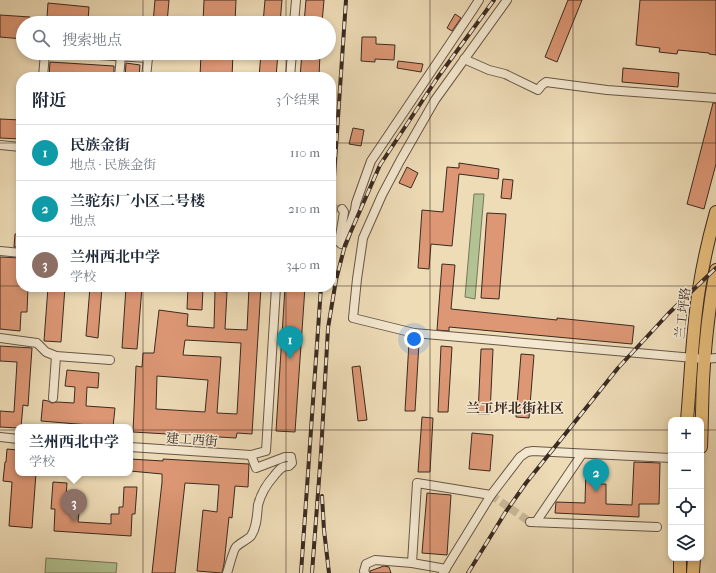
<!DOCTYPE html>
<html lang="zh">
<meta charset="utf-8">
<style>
:root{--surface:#fff;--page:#f2f2f3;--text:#1f2937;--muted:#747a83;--line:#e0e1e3;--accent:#8f2418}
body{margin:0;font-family:"IM FELL French Canon","Noto Serif SC",serif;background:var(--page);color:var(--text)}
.controls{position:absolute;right:12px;bottom:12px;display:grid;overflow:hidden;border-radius:8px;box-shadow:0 2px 6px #0003}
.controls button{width:36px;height:36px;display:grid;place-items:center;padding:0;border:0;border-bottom:1px solid var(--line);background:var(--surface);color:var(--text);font:20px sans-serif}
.you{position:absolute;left:414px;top:339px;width:14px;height:14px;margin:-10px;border:3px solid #fff;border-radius:50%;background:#1a73e8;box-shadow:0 0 0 6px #1a73e833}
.badge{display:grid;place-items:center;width:26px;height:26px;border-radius:50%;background:var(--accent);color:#fff;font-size:13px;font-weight:700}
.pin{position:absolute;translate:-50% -33px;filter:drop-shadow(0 1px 2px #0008)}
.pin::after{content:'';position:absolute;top:21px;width:14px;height:12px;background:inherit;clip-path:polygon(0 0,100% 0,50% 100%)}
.popup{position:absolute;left:15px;top:424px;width:118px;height:52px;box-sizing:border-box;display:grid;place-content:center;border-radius:8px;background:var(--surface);filter:drop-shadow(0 1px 3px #0005);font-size:13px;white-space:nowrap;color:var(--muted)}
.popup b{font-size:15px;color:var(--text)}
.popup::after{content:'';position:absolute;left:50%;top:100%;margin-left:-8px;border:8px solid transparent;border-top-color:var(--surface)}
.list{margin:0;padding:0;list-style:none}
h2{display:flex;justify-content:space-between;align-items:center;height:52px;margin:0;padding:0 16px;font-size:17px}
h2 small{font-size:13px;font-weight:400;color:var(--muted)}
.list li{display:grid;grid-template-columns:26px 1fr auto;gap:12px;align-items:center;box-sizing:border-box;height:56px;padding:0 16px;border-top:1px solid var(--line)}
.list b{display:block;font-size:15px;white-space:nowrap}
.list p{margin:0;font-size:13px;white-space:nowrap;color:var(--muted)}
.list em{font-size:13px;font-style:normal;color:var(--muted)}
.icon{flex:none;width:22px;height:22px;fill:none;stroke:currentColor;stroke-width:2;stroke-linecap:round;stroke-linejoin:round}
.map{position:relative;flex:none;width:716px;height:573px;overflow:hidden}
.search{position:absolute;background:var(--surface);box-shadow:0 2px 6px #0003;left:16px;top:16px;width:320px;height:44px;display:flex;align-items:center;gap:10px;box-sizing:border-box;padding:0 14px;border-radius:22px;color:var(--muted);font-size:15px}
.panel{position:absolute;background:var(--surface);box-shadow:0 2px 6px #0003;left:16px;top:72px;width:320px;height:220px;border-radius:16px}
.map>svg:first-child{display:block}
</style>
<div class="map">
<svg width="716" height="573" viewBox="0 0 716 573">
<rect width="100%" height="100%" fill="#eedcb7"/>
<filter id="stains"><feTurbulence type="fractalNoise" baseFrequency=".005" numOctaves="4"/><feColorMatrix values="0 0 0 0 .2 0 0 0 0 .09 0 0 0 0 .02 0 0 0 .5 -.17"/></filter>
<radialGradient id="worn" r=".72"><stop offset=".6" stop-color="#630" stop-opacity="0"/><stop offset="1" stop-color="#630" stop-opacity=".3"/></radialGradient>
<g fill="#b3c292" stroke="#76765a">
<polygon points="474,194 484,194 475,299 465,297"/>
<polygon points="46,558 117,563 116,573 45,573"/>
</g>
<g fill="#dd9775" stroke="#3a2a22" fill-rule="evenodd">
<polygon points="155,0 169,0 167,23 153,23"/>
<polygon points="204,0 236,0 235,23 203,23"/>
<polygon points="265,0 282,0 280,23 263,23"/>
<polygon points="306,0 324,0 322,23 304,23"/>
<polygon points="568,0 582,0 557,62 545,57"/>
<polygon points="640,0 716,0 716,55 709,54 709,53 678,50 677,54 659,52 660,48 636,45"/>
<polygon points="48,3 89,7 88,20 80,20 80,23 56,23 56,18 47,17"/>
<polygon points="455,14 461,18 452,31 447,28"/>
<polygon points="0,15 30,17 30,23 23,23 23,39 0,37"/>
<polygon points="362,37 376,37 376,44 395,45 394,60 375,59 375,62 361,61"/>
<polygon points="201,53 233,53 232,77 200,77"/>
<polygon points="261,53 278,53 276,77 259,77"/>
<polygon points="302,53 320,53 319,77 300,77"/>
<polygon points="398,61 423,64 421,72 397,68"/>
<polygon points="50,62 114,66 114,77 49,77"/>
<polygon points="126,63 140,65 139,77 125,77"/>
<polygon points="623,68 679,73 678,87 622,82"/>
<polygon points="713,103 716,103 716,164 704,209 687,204"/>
<polygon points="0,119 21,120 21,139 0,138"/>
<polygon points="353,128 364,130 361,146 349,144"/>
<polygon points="459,163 499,169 498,179 459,174 452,246 431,244 429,269 418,268 422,210 443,212 447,167 459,168"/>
<polygon points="407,167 418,173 411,188 399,183"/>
<polygon points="503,179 513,180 511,199 501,198"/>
<polygon points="487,213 506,214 499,299 481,298"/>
<polygon points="15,234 21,234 21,247 14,247"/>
<polygon points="0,257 21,258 21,287 28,287 27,312 21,312 20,331 0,329"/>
<polygon points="442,264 455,265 451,309 557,320 557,318 634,326 632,344 449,327 449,331 437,330"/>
<polygon points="48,287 65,287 61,342 44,341"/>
<polygon points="90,287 102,287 98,338 86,336"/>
<polygon points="126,287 142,287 137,349 122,348"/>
<polygon points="188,287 203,287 202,310 187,309"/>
<path d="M249 287H261L252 434 237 433 236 438 133 432 136 366 142 367 143 353H154L159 310 188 314 187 326 214 328 215 291 227 292 225 329 247 330ZM185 340 241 343 237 414 217 413 221 357 183 355ZM157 376 208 380 205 412 156 409Z"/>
<polygon points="285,287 305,287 295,432 276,431"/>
<polygon points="409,342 419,343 415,411 405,411"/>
<polygon points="0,346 32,348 28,406 23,405 21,427 18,427 18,428 0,427 0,411 14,412 17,362 0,361"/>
<polygon points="441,346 452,347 448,412 438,412"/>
<polygon points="481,349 493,349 490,414 478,414"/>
<polygon points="521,354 534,355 529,418 516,417"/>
<polygon points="360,366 367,420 358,421 352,367"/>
<polygon points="67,370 99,373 98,388 87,387 86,406 115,408 113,427 41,421 43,400 48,401 52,403 57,402 74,403 75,387 65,386"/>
<polygon points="422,417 433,418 430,472 418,472"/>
<polygon points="472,433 493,435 490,471 469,469"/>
<polygon points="7,449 18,450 18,473 36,473 32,528 9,526 12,482 3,481 5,462 6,462"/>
<polygon points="130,459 163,461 163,459 249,464 248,487 235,486 232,518 229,517 224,564 222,573 197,571 203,510 217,512 219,485 185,483 175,573 152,573 162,482 162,474 130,471"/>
<polygon points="634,462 660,463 659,504 639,504 639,517 555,513 556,502 585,503 586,467 592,467 592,473 601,473 601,484 606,484 606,504 632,505"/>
<polygon points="53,482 67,483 65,511 79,512 78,522 111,524 111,514 119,514 119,507 123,507 124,487 137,487 135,514 132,514 131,536 54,531 55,509 51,509"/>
<polygon points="427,493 451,495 447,555 422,553"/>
<polygon points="384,566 389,567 391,573 370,573 370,571"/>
</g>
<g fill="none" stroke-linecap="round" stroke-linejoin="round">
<g stroke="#cab899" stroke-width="8" stroke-dasharray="8 4" stroke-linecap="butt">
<polyline points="331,208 342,209"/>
<polyline points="491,495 530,522"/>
</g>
<g stroke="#675647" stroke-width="10">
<g id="minor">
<polyline points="507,0 435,100 400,161 382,195 363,238 357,279 353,318 414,333 705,359 716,358"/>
<polyline points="294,23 296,0"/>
<polyline points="65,53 148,58 146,77"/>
<polyline points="464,59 489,70 505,74 538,90 542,85 546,82 607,90 716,98"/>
<polyline points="43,77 45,53"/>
<polyline points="119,77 121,56"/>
<polyline points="290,77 292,53"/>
<polyline points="0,145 21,147"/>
<polyline points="342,209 344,212 339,242 341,244 343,244 355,210 356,203 371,161 472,11 479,0"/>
<polyline points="0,251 21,253"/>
<polyline points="0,338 37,343 46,352 56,356 110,360"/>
<polyline points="53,398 56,356"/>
<polyline points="0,437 18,439"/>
<polyline points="130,447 251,455 266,451 276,287"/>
<polyline points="530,522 657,527"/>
<polyline points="536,522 582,454"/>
<polyline points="412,563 446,569"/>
<path d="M227 573C229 568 233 550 236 547 240 543 247 540 251 536 257 527 257 515 258 505 261 493 266 485 274 476 279 470 281 466 289 466L292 463 291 457H285L256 468 251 455"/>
<polyline points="365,573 364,571 366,564 375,560 412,563 417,483 491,495 520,457 527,452 533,451 671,458"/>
<polyline points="443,573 491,495"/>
</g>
</g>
<g stroke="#3a2a22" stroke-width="14">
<g id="highway">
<path d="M687 420C691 376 692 332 699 289 703 263 709 237 716 212"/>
<path d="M701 447C702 425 702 402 703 380 705 343 709 306 716 270"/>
<polyline points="680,573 680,558"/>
<polyline points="693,573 694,558"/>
</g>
</g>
<use href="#minor" stroke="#f4e8d0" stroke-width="8"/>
<use href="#highway" stroke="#e7be7c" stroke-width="12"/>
<g stroke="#3a2a22" stroke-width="4">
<g id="rail">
<polyline points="331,221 346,0"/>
<polyline points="322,496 324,530 329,573"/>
<polyline points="301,573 321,287"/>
<polyline points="312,573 321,453 328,328 336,280 345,245 380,165 438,77 494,0"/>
<polyline points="468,573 505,513 526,483 618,368 669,313 716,268"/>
</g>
</g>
<use href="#rail" stroke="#f4e8d0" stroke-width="2.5" stroke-dasharray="8" stroke-linecap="butt"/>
</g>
<path fill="none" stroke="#3a2a22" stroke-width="1" stroke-opacity="0.55" d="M143 0V23M286 0V23M430 0V573M573 0V573M143 53V77M286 53V77M0 143H21M331 143H716M0 286H21M331 286H716M143 287V573M286 287V573M0 430H671M701 430H716"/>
<g text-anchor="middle" stroke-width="3" stroke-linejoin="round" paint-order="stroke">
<g font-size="13" fill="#3a2a22" stroke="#f4e8d0">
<text transform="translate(682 313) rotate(-83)" y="5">兰工坪路</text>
<text transform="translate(192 439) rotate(4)" y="5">建工西街</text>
</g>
<g font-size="14" font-weight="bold" fill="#3a2a22" stroke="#f4e8d0">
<text x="515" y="413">兰工坪北街社区</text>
</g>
</g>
<rect width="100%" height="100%" filter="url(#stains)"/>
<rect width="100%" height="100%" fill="url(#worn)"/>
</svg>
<div class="controls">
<button>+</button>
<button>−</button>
<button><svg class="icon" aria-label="locate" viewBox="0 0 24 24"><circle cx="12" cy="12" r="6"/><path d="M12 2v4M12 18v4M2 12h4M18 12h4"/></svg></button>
<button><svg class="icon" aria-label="layers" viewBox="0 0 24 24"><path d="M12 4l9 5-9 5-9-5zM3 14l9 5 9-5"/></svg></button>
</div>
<div class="you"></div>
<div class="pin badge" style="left:290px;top:359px;background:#0f9aa8">1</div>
<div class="pin badge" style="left:596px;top:492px;background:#0f9aa8">2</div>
<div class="pin badge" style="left:74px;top:522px;background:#8d6e63">3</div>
<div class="popup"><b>兰州西北中学</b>学校</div>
<div class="search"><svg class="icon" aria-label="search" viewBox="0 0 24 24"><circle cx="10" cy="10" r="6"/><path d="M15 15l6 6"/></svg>搜索地点</div>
<section class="panel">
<h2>附近<small>3个结果</small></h2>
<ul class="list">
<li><span class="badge" style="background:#0f9aa8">1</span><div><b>民族金街</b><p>地点 · 民族金街</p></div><em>110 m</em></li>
<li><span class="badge" style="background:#0f9aa8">2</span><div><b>兰驼东厂小区二号楼</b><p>地点</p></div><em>210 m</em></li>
<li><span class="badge" style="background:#8d6e63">3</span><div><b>兰州西北中学</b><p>学校</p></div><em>340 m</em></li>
</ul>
</section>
</div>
